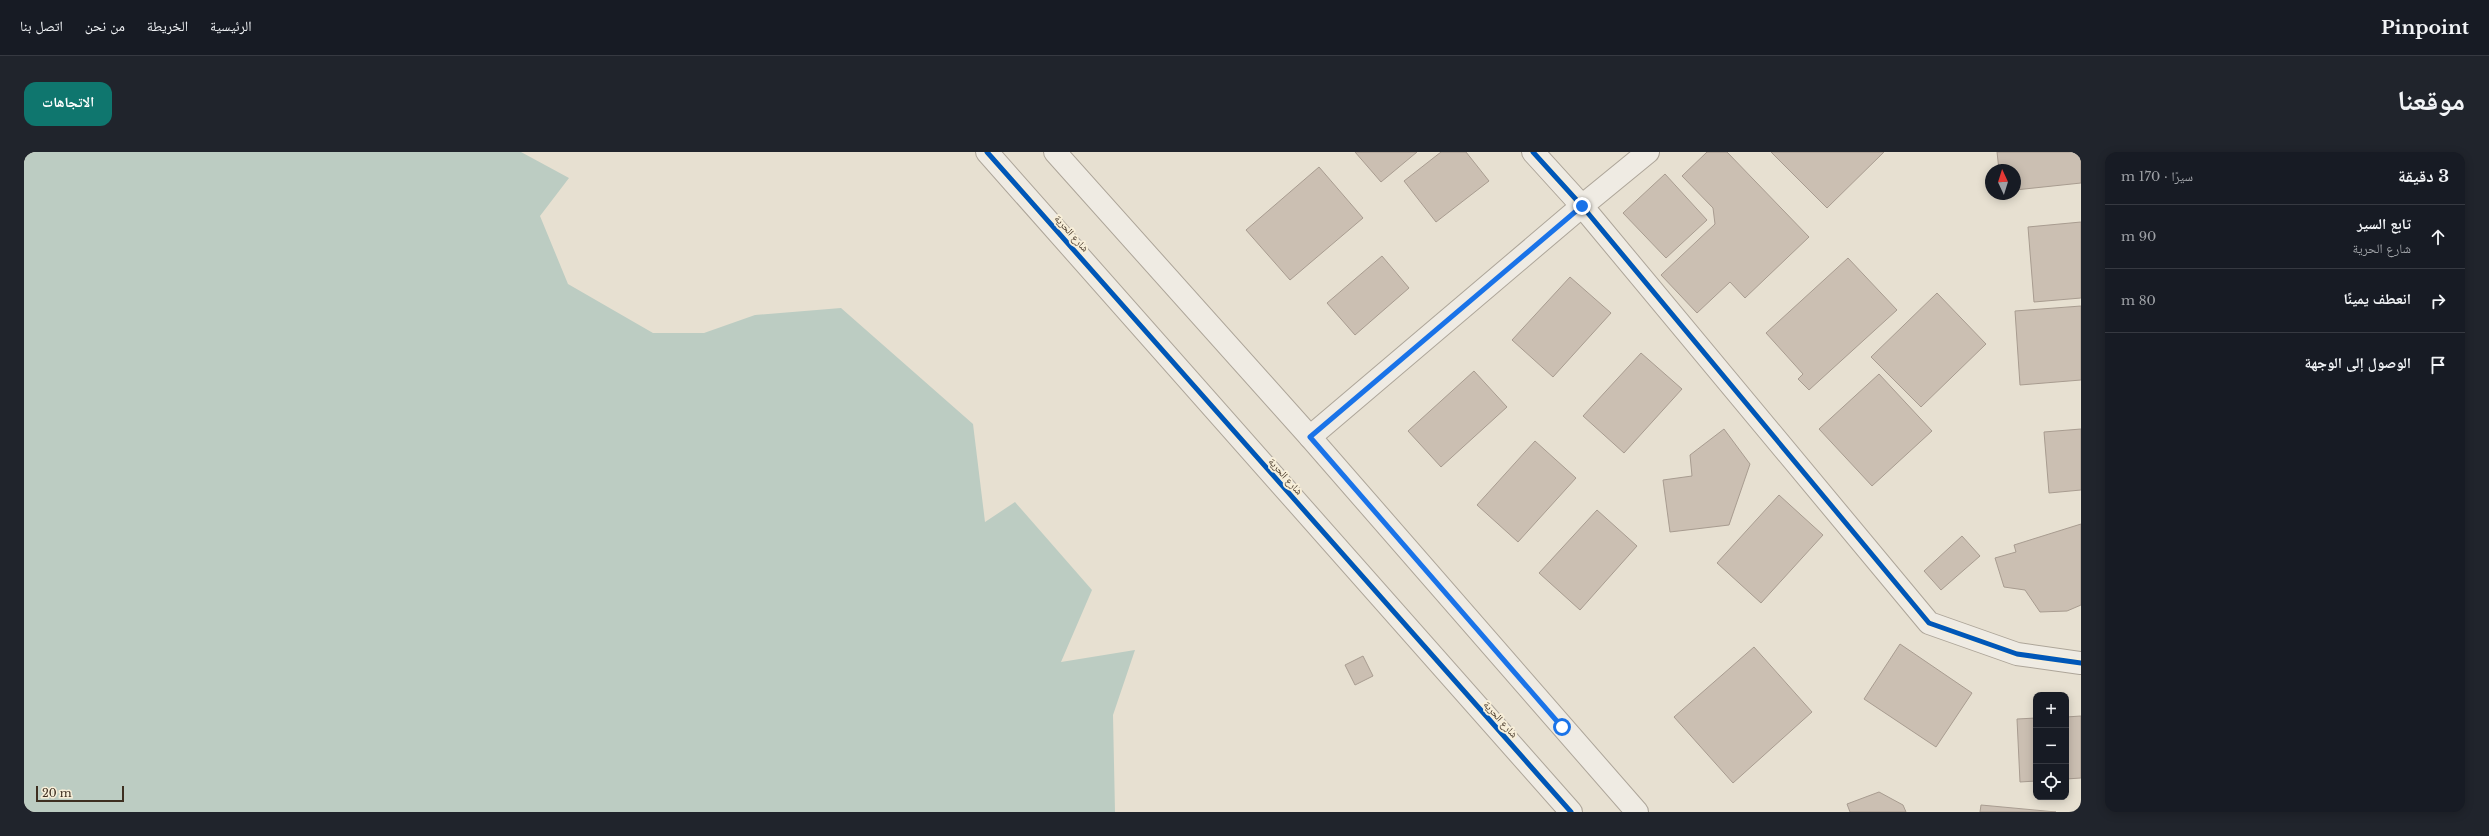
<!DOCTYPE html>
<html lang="ar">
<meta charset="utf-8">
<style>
:root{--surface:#171b24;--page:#20242c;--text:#f1f3f6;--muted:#9ea1a6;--line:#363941;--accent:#0f766e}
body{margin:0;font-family:"Libre Baskerville","Noto Naskh Arabic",serif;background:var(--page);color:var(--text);direction:rtl}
.controls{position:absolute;right:12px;bottom:12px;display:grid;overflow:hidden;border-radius:8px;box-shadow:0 2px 10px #0003}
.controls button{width:36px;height:36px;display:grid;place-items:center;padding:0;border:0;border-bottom:1px solid var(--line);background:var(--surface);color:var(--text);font:20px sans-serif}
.compass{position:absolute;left:1961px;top:12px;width:36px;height:36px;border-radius:50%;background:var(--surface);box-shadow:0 2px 10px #0003;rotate:356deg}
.scale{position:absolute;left:12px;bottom:10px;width:88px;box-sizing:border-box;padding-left:4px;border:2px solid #3d2e20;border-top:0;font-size:11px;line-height:14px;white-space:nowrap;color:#3d2e20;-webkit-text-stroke:3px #f7eed8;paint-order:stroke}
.stop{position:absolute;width:12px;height:12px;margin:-9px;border:3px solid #1a73e8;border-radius:50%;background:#fff}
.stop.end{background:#1a73e8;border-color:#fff;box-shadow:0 1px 4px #0008}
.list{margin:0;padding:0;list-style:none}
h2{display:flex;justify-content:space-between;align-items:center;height:52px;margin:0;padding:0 16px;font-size:17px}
h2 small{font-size:13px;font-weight:400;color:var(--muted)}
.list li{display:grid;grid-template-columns:26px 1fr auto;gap:12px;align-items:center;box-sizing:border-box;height:64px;padding:0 16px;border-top:1px solid var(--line)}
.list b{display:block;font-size:15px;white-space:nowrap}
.list p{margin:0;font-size:13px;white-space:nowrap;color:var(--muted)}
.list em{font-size:13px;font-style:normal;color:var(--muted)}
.icon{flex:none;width:22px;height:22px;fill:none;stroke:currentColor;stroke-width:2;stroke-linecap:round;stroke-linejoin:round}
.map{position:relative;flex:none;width:2057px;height:660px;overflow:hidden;direction:ltr;border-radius:12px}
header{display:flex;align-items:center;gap:24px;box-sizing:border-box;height:56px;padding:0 20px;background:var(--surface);border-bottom:1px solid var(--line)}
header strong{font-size:19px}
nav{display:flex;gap:22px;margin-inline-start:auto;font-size:14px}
.intro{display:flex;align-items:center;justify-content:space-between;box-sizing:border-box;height:96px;padding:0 24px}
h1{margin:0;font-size:28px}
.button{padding:10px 18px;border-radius:12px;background:var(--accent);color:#fff;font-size:14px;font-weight:700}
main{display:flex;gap:24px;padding:0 24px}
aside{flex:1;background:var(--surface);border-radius:12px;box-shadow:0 2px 10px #0003}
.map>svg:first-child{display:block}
</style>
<header>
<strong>Pinpoint</strong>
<nav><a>الرئيسية</a><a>الخريطة</a><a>من نحن</a><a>اتصل بنا</a></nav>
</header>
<div class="intro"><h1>موقعنا</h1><a class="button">الاتجاهات</a></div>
<main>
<aside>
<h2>3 دقيقة<small>سيرًا · 170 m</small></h2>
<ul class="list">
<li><svg class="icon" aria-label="ahead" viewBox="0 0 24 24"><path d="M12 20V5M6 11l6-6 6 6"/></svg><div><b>تابع السير</b><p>شارع الحرية</p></div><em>90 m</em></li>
<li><svg class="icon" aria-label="right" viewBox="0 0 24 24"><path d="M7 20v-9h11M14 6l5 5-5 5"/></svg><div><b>انعطف يمينًا</b></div><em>80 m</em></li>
<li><svg class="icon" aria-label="arrive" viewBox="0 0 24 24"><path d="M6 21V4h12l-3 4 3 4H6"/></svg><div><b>الوصول إلى الوجهة</b></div></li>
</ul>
</aside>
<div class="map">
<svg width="2057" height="660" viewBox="0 0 2057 660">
<rect width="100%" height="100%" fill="#e7e0d1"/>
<polygon fill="#bcccc2" points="0,0 497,0 545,26 516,64 544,132 629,181 680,181 731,163 817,156 949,272 961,370 991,350 1068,438 1037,510 1111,498 1089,563 1091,660 0,660"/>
<g fill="#cbbfb2" stroke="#a89c90">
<polygon points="1331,0 1393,0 1357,30"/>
<polygon points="1417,0 1442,0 1465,29 1412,70 1380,29"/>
<polygon points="1683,0 1703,0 1785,85 1721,146 1706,130 1673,161 1637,123 1691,72 1689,56 1658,24"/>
<polygon points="1747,0 1860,0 1803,56"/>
<polygon points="1973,0 2057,0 2057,31 1991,38 1991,18 1975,18"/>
<polygon points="1295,15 1339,66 1266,128 1222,78"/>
<polygon points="1641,22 1683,68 1642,106 1599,61"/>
<polygon points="2057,70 2057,146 2010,150 2004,75"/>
<polygon points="1358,104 1385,136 1331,183 1303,151"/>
<polygon points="1824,106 1873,158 1785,238 1774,227 1779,222 1742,181"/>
<polygon points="1546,125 1587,161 1529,225 1488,188"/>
<polygon points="1913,141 1962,192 1897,255 1847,205"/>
<polygon points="2057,154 2057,228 1996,233 1991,159"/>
<polygon points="1617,201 1658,237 1600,301 1559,264"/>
<polygon points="1450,219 1483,255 1417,315 1384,279"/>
<polygon points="1855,222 1908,279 1848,334 1795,277"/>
<polygon points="1700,277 1726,312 1705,373 1646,380 1639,328 1668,324 1666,303"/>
<polygon points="2057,277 2057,338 2025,341 2020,280"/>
<polygon points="1511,289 1552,326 1494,390 1453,353"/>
<polygon points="1755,343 1799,383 1737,451 1693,411"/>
<polygon points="1573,358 1613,394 1556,458 1515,421"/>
<polygon points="2057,372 2057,453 2043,459 2016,460 2001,438 1980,435 1971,406 1992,400 1990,393"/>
<polygon points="1938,384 1956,404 1917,438 1900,419"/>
<polygon points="1876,492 1948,541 1912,595 1840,547"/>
<polygon points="1730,495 1788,560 1709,631 1650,565"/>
<polygon points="1339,504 1349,524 1331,533 1321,513"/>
<polygon points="2057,564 2057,626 2042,627 2042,565"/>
<polygon points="2012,566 2012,629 1996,630 1993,567"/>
<polygon points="1855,640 1879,653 1882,660 1826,660 1823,652"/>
<polygon points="1957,653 2032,660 1956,660"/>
</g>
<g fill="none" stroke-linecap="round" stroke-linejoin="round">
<g stroke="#ada599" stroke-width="24">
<g id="minor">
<polyline points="963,0 1547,660"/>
<polyline points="1031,0 1286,285 1613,660"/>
<polyline points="1509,0 1558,54 1905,471 1993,502 2057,511"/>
<polyline points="1286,285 1558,54 1624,0"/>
</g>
</g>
<use href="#minor" stroke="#efebe3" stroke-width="22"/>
<g stroke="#f7eed8" stroke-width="8">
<g id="cycleway">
<polyline points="963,0 1547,660"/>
<polyline points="1509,0 1558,54 1905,471 1993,502 2057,511"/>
</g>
</g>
<use href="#cycleway" stroke="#0057b8" stroke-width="5"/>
</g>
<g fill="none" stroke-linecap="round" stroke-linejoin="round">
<polyline stroke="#1a73e8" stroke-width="5" points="1538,575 1286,285 1558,54"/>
</g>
<g text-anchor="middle" stroke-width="4" stroke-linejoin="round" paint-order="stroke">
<g font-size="10" fill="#3d2e20" stroke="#f7eed8">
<text transform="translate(1048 81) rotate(48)" y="4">شارع الحرية</text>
<text transform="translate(1262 324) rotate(48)" y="4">شارع الحرية</text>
<text transform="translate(1477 567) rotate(48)" y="4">شارع الحرية</text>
</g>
</g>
</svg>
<div class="controls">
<button>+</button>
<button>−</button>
<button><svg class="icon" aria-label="locate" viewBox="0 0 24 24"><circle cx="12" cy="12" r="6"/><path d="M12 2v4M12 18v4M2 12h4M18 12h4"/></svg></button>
</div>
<svg class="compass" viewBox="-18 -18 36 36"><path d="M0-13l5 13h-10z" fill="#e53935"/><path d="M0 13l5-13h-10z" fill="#9ea1a6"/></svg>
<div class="scale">20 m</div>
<div class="stop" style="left:1538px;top:575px"></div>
<div class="stop end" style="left:1558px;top:54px"></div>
</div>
</main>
